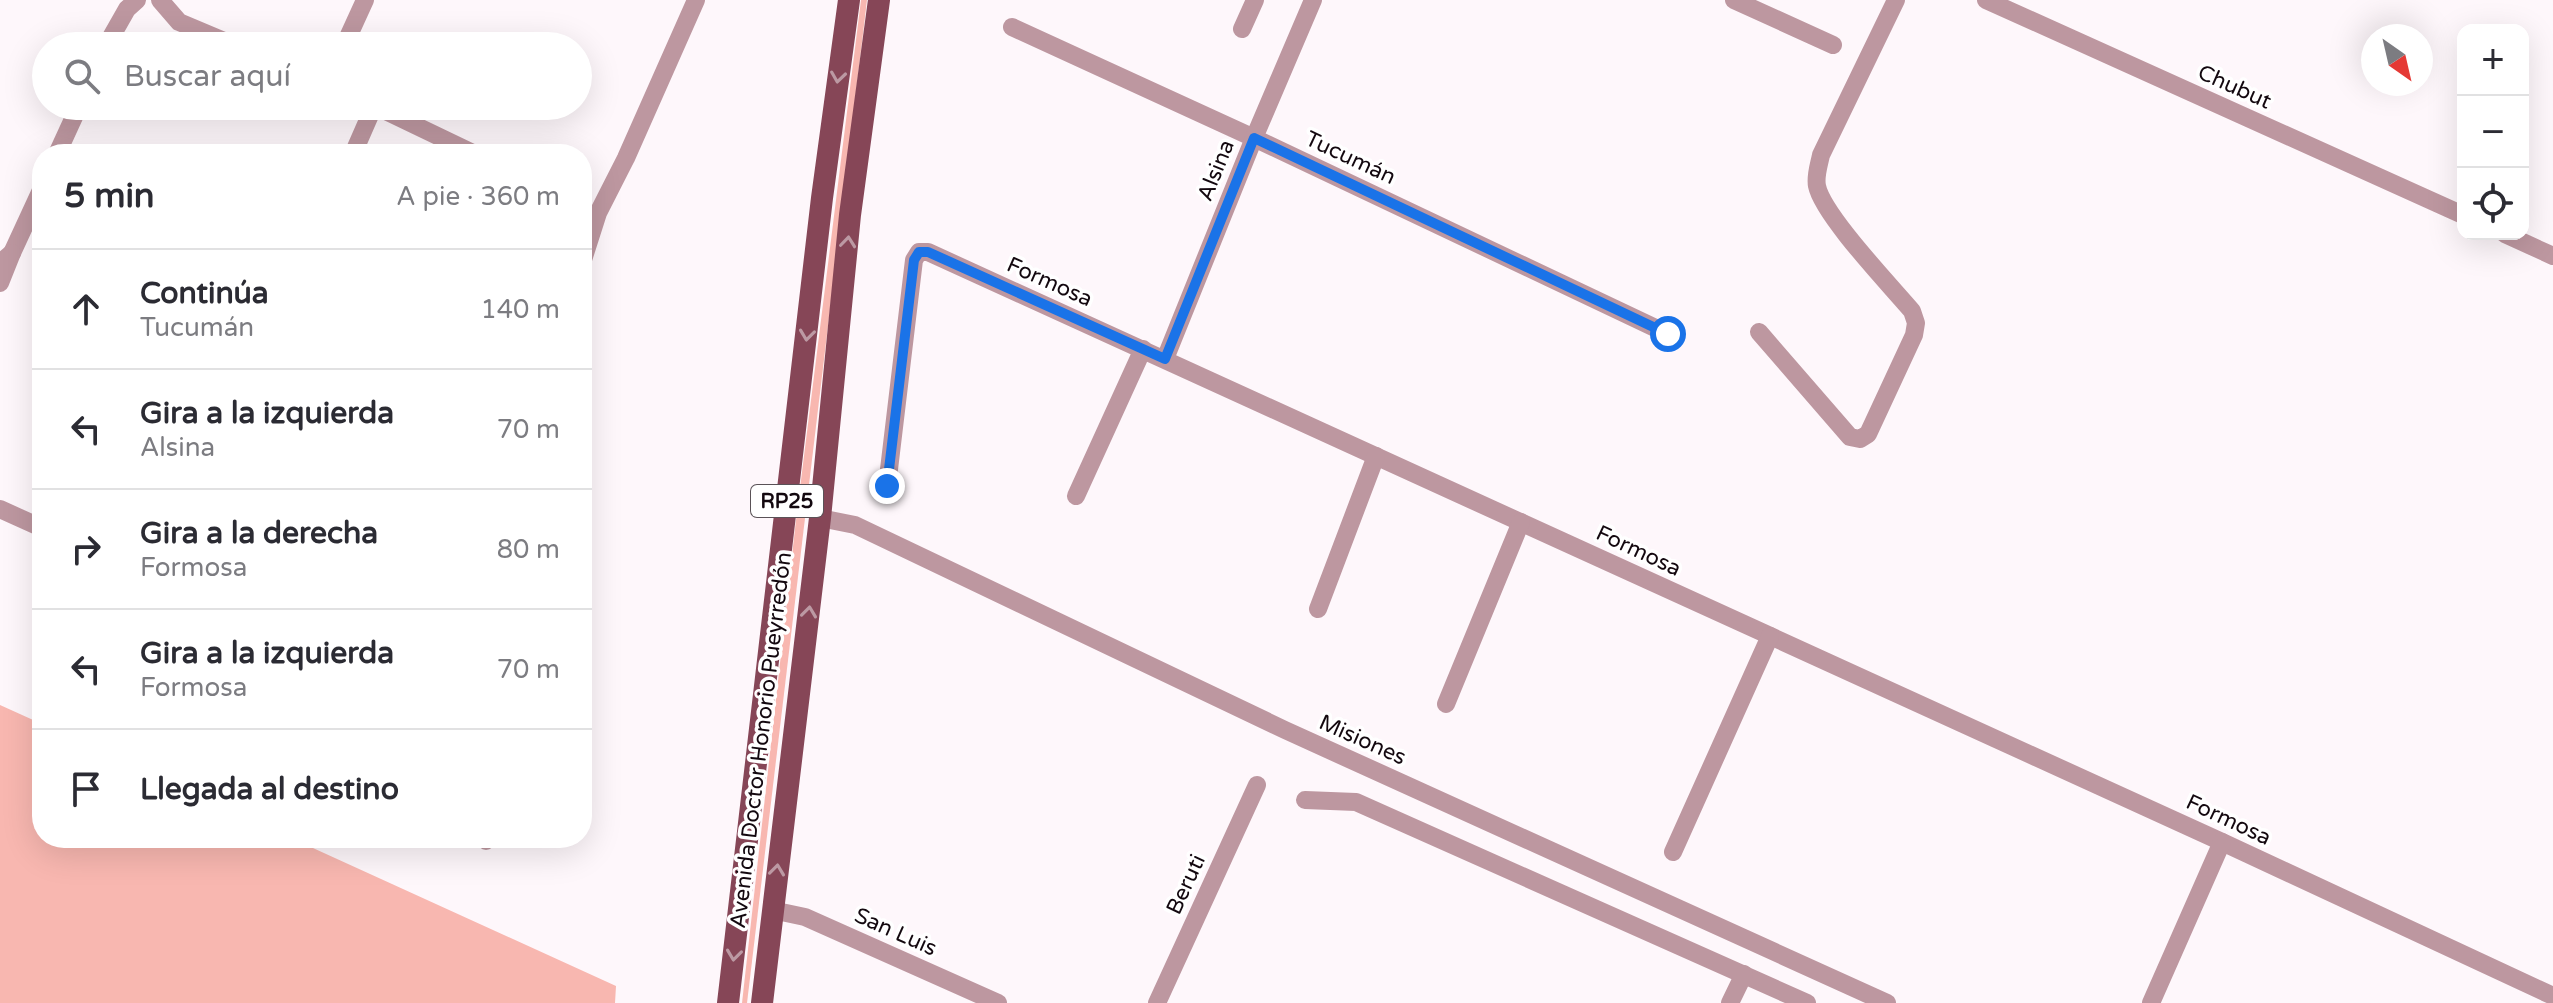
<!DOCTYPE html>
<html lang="es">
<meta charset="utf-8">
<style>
:root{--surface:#fff;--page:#f7f7f7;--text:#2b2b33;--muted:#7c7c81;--line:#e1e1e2}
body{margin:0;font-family:"Varela Round",sans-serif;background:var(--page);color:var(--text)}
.controls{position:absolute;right:24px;top:24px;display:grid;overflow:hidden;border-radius:16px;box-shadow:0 8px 32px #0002}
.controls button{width:72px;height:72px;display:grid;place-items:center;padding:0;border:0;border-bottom:2px solid var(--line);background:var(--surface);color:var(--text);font:40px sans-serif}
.compass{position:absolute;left:2361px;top:24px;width:72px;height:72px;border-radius:50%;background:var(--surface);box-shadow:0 8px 32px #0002;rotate:146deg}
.stop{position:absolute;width:24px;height:24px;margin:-18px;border:6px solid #1a73e8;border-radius:50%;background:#fff}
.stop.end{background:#1a73e8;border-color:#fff;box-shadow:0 2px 8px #0008}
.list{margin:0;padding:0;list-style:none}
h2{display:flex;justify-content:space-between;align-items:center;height:104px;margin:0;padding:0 32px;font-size:34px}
h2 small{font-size:26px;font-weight:400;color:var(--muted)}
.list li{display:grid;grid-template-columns:52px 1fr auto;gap:24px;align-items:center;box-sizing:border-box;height:120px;padding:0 32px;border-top:2px solid var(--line)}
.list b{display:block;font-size:30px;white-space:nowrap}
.list p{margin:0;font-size:26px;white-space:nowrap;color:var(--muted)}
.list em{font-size:26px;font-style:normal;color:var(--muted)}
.icon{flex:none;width:44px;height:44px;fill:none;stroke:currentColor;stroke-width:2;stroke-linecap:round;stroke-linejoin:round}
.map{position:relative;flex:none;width:2553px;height:1003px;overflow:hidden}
.search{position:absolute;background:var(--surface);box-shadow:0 8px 32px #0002;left:32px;top:32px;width:560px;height:88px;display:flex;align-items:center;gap:20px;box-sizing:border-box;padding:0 28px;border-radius:44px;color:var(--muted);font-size:30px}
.panel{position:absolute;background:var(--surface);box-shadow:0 8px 32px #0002;left:32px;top:144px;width:560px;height:704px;border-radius:32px}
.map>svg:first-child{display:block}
</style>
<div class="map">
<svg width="2553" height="1003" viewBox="0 0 2553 1003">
<rect width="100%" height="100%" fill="#fef7fb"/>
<g fill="#f8b7b0">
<polygon points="861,0 867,0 747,1003 742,1003 796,520"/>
<polygon points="0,705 42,724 42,838 291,838 616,986 615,1003 0,1003"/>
</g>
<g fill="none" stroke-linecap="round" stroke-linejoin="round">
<g stroke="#bd97a0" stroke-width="18">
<polyline points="160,0 179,22 236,46"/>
<polyline points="1734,0 1833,45"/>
<polyline points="1986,0 2463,215"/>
<polyline points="1012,27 1254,138 1668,334"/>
<polyline points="1242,29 1255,0"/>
<polyline points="106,46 127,9 137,0"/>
<polyline points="344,46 365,0"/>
<polyline points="375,106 475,154"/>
<polyline points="57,154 79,106"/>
<polyline points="353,154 374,106"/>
<polyline points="2505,234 2553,256"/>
<polyline points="12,253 42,188"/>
<polyline points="0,263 12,253 0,283"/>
<polyline points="582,263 598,213 626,158 696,0"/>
<path d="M1759 332 1850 437 1860 439 1868 434 1914 335 1916 323 1912 311C1890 285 1823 215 1817 186 1815 176 1819 165 1821 155L1896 0"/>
<polyline points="1165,359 1254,138 1313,0"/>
<polyline points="887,486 914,260 919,252 928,252 2222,842 2553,996"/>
<polyline points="1076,496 1143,349"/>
<polyline points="0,509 42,528"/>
<polyline points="820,518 855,525 1285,730 1887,1003"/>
<polyline points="1318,609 1376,456"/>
<polyline points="1446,704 1521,522"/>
<polyline points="1305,800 1356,802 1807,1003"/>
<polyline points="486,841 486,838"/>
<polyline points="1673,852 1770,636"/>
<polyline points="772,910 805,917 998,1003"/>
<polyline points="1157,1003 1257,785"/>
<polyline points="1730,1003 1744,974"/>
<polyline points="2151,1003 2222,842"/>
</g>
<g stroke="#864657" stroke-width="22">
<polyline points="728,1003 822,198 849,0"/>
<polyline points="762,1003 820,518 850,215 879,0"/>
</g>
</g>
<defs><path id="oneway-chevron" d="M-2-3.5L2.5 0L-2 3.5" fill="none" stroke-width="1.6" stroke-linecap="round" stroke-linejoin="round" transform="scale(2)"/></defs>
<g stroke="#bc99a3">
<use href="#oneway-chevron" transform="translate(838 77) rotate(98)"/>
<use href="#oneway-chevron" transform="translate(848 242) rotate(-84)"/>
<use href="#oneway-chevron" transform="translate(807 335) rotate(97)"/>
<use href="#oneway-chevron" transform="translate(809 612) rotate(-83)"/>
<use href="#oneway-chevron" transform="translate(777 870) rotate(-83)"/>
<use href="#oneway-chevron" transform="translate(734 955) rotate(97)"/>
</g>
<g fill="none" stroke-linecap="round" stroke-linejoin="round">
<polyline stroke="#1a73e8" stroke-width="10" points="887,486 914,260 919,252 928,252 1165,359 1254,138 1668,334"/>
</g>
<g text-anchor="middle" stroke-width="7" stroke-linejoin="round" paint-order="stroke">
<rect fill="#fff" stroke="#5a5257" stroke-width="2" x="751" y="485" width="72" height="32" rx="6"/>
<g font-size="20" font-weight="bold" fill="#13080f">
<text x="787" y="508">RP25</text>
</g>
<g font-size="22" fill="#13080f" stroke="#fff">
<text transform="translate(2235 86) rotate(24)" y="8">Chubut</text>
<text transform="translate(1351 157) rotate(25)" y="8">Tucumán</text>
<text transform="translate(1215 170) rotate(-68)" y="8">Alsina</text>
<text transform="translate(1050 281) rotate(24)" y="8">Formosa</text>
<text transform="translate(1639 550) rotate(25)" y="8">Formosa</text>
<text transform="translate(1363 739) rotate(24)" y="8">Misiones</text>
<text transform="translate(760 740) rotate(-83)" y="8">Avenida Doctor Honorio Pueyrredón</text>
<text transform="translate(2229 819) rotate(25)" y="8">Formosa</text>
<text transform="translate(1185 884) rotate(-65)" y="8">Beruti</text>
<text transform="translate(896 931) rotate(24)" y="8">San Luis</text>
</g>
</g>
</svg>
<div class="controls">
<button>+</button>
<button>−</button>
<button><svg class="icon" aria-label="locate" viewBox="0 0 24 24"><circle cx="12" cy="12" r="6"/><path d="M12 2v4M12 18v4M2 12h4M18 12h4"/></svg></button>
</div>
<svg class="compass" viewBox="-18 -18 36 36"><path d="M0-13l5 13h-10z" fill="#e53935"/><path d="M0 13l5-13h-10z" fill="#7c7c81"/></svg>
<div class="stop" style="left:1668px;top:334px"></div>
<div class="stop end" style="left:887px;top:486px"></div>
<div class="search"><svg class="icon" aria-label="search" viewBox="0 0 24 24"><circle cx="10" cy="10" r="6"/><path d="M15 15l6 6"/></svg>Buscar aquí</div>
<section class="panel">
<h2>5 min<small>A pie · 360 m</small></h2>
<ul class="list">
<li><svg class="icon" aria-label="ahead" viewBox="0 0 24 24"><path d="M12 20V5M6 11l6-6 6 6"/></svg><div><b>Continúa</b><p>Tucumán</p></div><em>140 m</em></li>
<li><svg class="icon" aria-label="left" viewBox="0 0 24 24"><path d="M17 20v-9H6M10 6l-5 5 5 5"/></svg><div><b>Gira a la izquierda</b><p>Alsina</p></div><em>70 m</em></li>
<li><svg class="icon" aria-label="right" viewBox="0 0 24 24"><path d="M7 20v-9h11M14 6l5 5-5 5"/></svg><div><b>Gira a la derecha</b><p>Formosa</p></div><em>80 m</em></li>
<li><svg class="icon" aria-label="left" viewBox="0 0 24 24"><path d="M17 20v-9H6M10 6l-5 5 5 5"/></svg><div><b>Gira a la izquierda</b><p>Formosa</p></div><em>70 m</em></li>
<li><svg class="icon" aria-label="arrive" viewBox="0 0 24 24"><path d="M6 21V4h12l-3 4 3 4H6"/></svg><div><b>Llegada al destino</b></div></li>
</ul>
</section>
</div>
